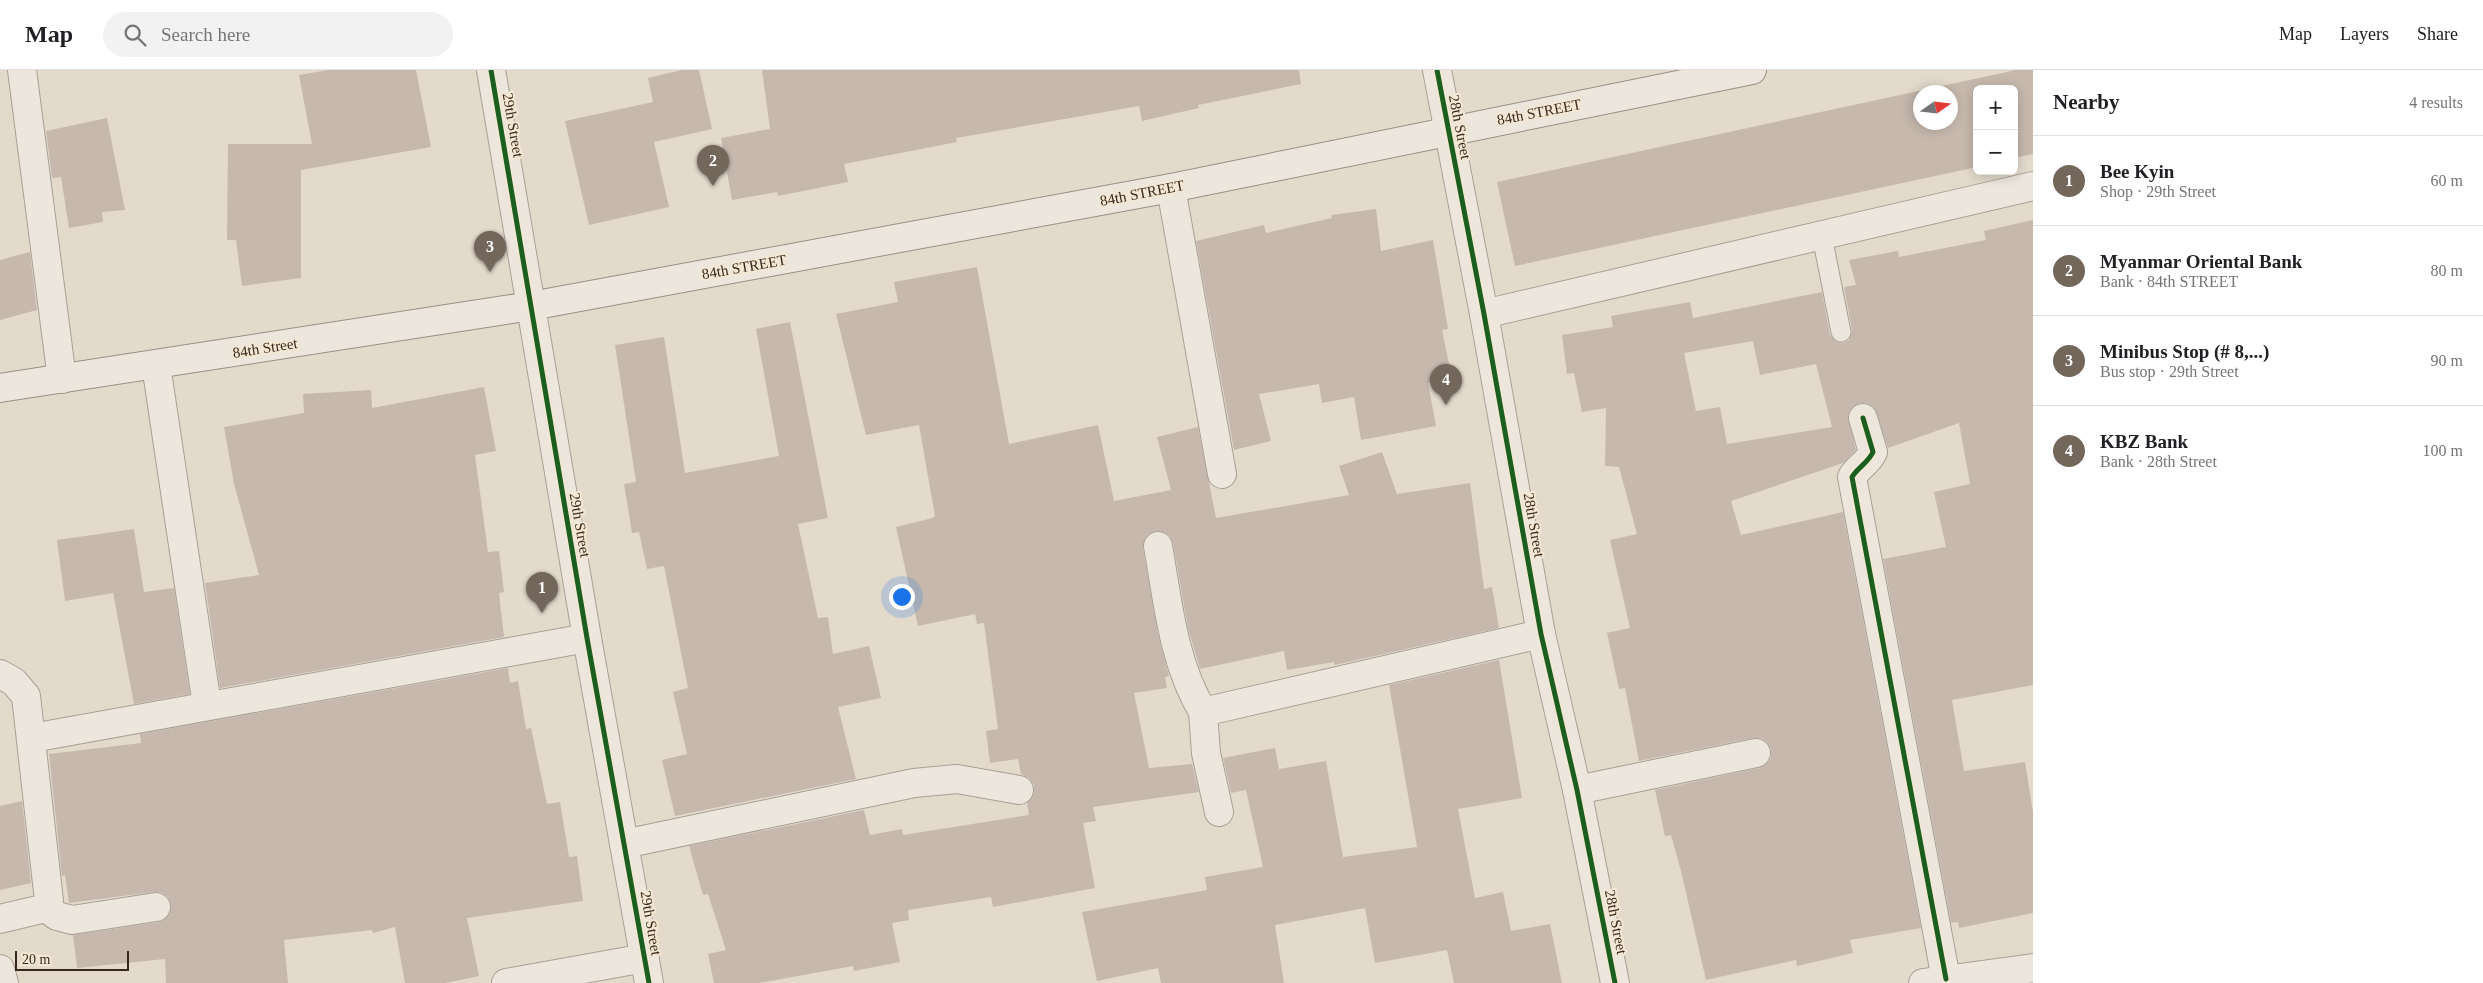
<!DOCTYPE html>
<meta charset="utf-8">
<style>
:root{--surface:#fff;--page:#f2f2f2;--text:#202124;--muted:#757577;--line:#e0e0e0;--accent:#73665b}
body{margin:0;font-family:Georgia,serif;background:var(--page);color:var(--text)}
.controls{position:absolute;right:15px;top:15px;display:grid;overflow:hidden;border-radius:8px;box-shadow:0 2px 12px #0003}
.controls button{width:45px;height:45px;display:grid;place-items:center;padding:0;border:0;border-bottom:1px solid var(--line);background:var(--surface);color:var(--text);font:25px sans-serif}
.compass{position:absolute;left:1913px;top:15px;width:45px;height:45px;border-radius:50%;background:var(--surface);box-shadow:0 2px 12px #0003;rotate:76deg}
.scale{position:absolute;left:15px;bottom:12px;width:114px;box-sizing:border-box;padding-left:5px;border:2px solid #36281e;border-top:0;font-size:14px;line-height:18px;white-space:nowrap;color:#36281e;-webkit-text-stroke:4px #f4e8d2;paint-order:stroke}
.you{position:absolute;left:901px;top:526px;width:18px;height:18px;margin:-12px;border:4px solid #fff;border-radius:50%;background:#1a73e8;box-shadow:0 0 0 8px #1a73e833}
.badge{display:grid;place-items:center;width:32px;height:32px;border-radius:50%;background:var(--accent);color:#fff;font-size:16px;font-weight:700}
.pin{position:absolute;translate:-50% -41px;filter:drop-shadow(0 1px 2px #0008)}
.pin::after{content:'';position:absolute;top:26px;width:18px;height:15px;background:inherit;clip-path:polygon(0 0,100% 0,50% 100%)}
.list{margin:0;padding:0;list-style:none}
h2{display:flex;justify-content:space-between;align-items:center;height:65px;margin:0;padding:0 20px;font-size:21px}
h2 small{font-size:16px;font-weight:400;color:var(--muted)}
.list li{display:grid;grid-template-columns:32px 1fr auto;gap:15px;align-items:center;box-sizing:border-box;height:90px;padding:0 20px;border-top:1px solid var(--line)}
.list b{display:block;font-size:19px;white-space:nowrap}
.list p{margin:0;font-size:16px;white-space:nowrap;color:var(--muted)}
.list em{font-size:16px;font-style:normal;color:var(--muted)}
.icon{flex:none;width:28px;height:28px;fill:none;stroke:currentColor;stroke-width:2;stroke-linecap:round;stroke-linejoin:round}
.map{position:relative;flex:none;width:2033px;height:913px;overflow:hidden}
header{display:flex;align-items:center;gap:30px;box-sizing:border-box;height:70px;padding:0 25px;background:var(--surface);border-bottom:1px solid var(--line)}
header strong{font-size:24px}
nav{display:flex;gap:28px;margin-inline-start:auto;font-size:18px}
.search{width:350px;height:45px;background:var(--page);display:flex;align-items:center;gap:12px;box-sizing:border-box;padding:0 18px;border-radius:28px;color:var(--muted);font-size:19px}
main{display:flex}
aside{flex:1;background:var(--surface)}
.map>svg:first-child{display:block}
</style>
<header>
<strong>Map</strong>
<div class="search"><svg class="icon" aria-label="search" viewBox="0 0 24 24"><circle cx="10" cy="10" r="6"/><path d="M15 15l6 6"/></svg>Search here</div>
<nav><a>Map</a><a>Layers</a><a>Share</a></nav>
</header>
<main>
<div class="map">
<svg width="2033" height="913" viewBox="0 0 2033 913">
<rect width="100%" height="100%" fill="#e3dacc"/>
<g fill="#c6b8ad" fill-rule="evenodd">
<polygon points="328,0 416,0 431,77 301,100 301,208 242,216 236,170 227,170 228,74 312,74 299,5"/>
<polygon points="682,0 699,0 712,59 654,72 669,137 589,155 565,51 653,32 648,8"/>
<polygon points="762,0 1299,0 1301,14 1198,35 1199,38 1142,51 1139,36 956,68 957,72 844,94 848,112 778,126 777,122 732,130 721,68 770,59"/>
<path d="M2016 0H2033V84L2014 88V19H1977V97L1515 196 1497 112ZM1920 22H1950V52H1920Z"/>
<polygon points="107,48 125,140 102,142 103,152 69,158 61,107 52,108 46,61"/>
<polygon points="1376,139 1381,181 1433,170 1448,259 1442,260 1452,309 1428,313 1436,356 1361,370 1354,327 1322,333 1319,314 1259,324 1271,371 1234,380 1196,171 1264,155 1266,163 1332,148 1331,145"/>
<path d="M2033 150V615L1952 630 1964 701 2025 692 2033 742V843L1959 858 1958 852 1951 853 1883 489 1946 477 1934 422 1970 414 1959 353 1888 378 1874 337 1867 333H1859L1852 337 1848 345 1856 380 1843 393 1731 431 1741 465 1843 442 1921 858 1850 870 1853 883 1797 896 1796 890 1706 910 1681 801 1671 765 1665 766 1655 720 1759 698 1766 695 1771 688V679L1768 673 1761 668H1753L1639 691 1625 618 1619 619 1607 563 1630 558 1610 470 1637 464 1619 397 1605 396 1606 338 1582 342 1574 303 1567 304 1562 265 1613 257 1611 246 1690 232 1693 248 1822 222 1830 265 1837 272 1844 273 1849 270 1852 260 1844 217 1856 215 1849 190 1898 181 1899 187 1986 170 1984 161ZM1753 271 1760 305 1816 294 1832 357 1727 374 1720 337 1696 341 1684 283Z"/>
<polygon points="30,182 37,240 0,250 0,190"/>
<polygon points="977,197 1009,374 1098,355 1114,431 1171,420 1157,367 1198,357 1216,448 1349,425 1339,396 1382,382 1397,424 1470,413 1484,519 1492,517 1499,558 1335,595 1334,592 1287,600 1284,581 1200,599 1188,558 1173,473 1170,466 1164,462 1155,461 1148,464 1144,470 1143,479 1158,564 1169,606 1165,607 1167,618 1134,623 1149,698 1192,694 1199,722 1093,737 1096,751 1083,753 1095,818 993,837 991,827 908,840 909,850 892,853 900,892 854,901 853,896 759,913 714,913 708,884 726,880 708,824 703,825 689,776 864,740 870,765 902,759 903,765 1029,745 1027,733 1034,723 1034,715 1029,708 1021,704 1018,689 990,693 986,661 998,659 984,553 977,554 975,544 918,556 896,457 933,448 935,446 919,355 866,365 836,244 898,232 894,212"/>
<polygon points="790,252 828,448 798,454 818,548 828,547 833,584 869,576 881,628 838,637 856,709 675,746 662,690 687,684 673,622 688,618 664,496 647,499 639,462 632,463 624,414 636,412 615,275 664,267 685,403 779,386 756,259"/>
<polygon points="484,317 496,381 475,385 488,482 499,481 504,522 499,523 504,567 220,618 205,513 259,505 234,414 224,357 304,343 303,324 371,320 372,338"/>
<polygon points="134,459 144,522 174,518 190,624 134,634 113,523 65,531 57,470"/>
<polygon points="1499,590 1522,728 1458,739 1475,828 1503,822 1511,861 1550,854 1562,913 1454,913 1447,880 1375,893 1365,838 1275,855 1284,913 1161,913 1158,898 1097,911 1082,842 1207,820 1205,807 1263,797 1246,720 1231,723 1223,688 1275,678 1279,699 1326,691 1343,787 1417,777 1389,615"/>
<polygon points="508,598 510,613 518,611 526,659 531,658 547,734 560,732 569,787 577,786 583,831 467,848 479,906 445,913 405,913 395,857 373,863 372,860 284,870 288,913 166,913 165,889 77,898 73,865 159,852 165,849 170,843 171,835 168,827 161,822 154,822 69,833 65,805 62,806 49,684 141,673 140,664"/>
<polygon points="22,731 31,813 0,820 0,736"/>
</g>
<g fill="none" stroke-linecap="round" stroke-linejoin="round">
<g stroke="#a8a095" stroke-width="21">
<polyline id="lane" points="1822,166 1841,262"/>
</g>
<g stroke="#a8a095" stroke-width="30">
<g id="street">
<polyline points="22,0 62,309"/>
<polyline points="491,0 587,568 649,913"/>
<polyline points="1437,0 1484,244 1541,564 1577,720 1615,913"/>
<polyline points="1171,118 1222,404"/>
<polyline points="1484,244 2033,116"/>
<polyline points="156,295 207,635"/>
<path d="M1863 348 1873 382C1868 393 1858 397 1852 407L1946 909"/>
<path d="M1158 476C1168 532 1173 592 1203 642"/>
<polyline points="0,604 14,612 26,626 49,831 46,838 0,849"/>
<polyline points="32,668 587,568"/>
<polyline points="1577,720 1756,683"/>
<polyline points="1219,742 1206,683 1203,642 1541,564"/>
<polyline points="624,774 914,713 957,709 1019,720"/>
<polyline points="46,838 57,846 72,850 156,837"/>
<polyline points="0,899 4,913"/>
<polyline points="506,913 645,888"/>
<polyline points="1923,913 2033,898"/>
</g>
</g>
<g stroke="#988f85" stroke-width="30">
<polyline id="secondary" points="0,318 531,236 1171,118 1752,0"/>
</g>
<use href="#lane" stroke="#ece6dd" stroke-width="19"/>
<use href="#street" stroke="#ece6dd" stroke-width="28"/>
<use href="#secondary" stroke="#ece6dd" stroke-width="28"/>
<g stroke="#f4e8d2" stroke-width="8">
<g id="cycleway">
<polyline points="491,0 587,568 649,913"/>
<polyline points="1437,0 1484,244 1541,564 1577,720 1615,913"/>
<path d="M1863 348 1873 382C1868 393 1858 397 1852 407L1946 909"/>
</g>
</g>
<use href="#cycleway" stroke="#1b5e20" stroke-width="5"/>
</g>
<g text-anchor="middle" stroke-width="4" stroke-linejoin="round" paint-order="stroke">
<g font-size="15" fill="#36281e" stroke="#f4e8d2">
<text transform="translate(1539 42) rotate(-11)" y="5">84th STREET</text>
<text transform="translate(513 55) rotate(80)" y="5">29th Street</text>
<text transform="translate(1460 57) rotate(79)" y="5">28th Street</text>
<text transform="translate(1142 123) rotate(-11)" y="5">84th STREET</text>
<text transform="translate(744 197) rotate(-10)" y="5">84th STREET</text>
<text transform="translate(265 278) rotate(-9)" y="5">84th Street</text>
<text transform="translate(580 455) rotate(80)" y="5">29th Street</text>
<text transform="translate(1534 455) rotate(80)" y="5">28th Street</text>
<text transform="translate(1616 852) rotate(79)" y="5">28th Street</text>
<text transform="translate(651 853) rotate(80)" y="5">29th Street</text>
</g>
</g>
</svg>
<div class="controls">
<button>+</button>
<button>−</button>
</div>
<svg class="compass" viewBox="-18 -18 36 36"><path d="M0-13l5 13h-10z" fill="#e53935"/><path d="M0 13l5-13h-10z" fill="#757577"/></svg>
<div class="scale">20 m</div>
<div class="you"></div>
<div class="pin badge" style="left:542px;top:543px">1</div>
<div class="pin badge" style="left:713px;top:116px">2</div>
<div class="pin badge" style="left:490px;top:202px">3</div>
<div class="pin badge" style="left:1446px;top:335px">4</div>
</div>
<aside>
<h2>Nearby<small>4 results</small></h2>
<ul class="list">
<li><span class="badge">1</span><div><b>Bee Kyin</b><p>Shop · 29th Street</p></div><em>60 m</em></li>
<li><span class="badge">2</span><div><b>Myanmar Oriental Bank</b><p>Bank · 84th STREET</p></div><em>80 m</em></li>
<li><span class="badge">3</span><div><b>Minibus Stop (# 8,...)</b><p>Bus stop · 29th Street</p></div><em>90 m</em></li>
<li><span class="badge">4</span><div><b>KBZ Bank</b><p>Bank · 28th Street</p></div><em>100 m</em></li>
</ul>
</aside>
</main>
